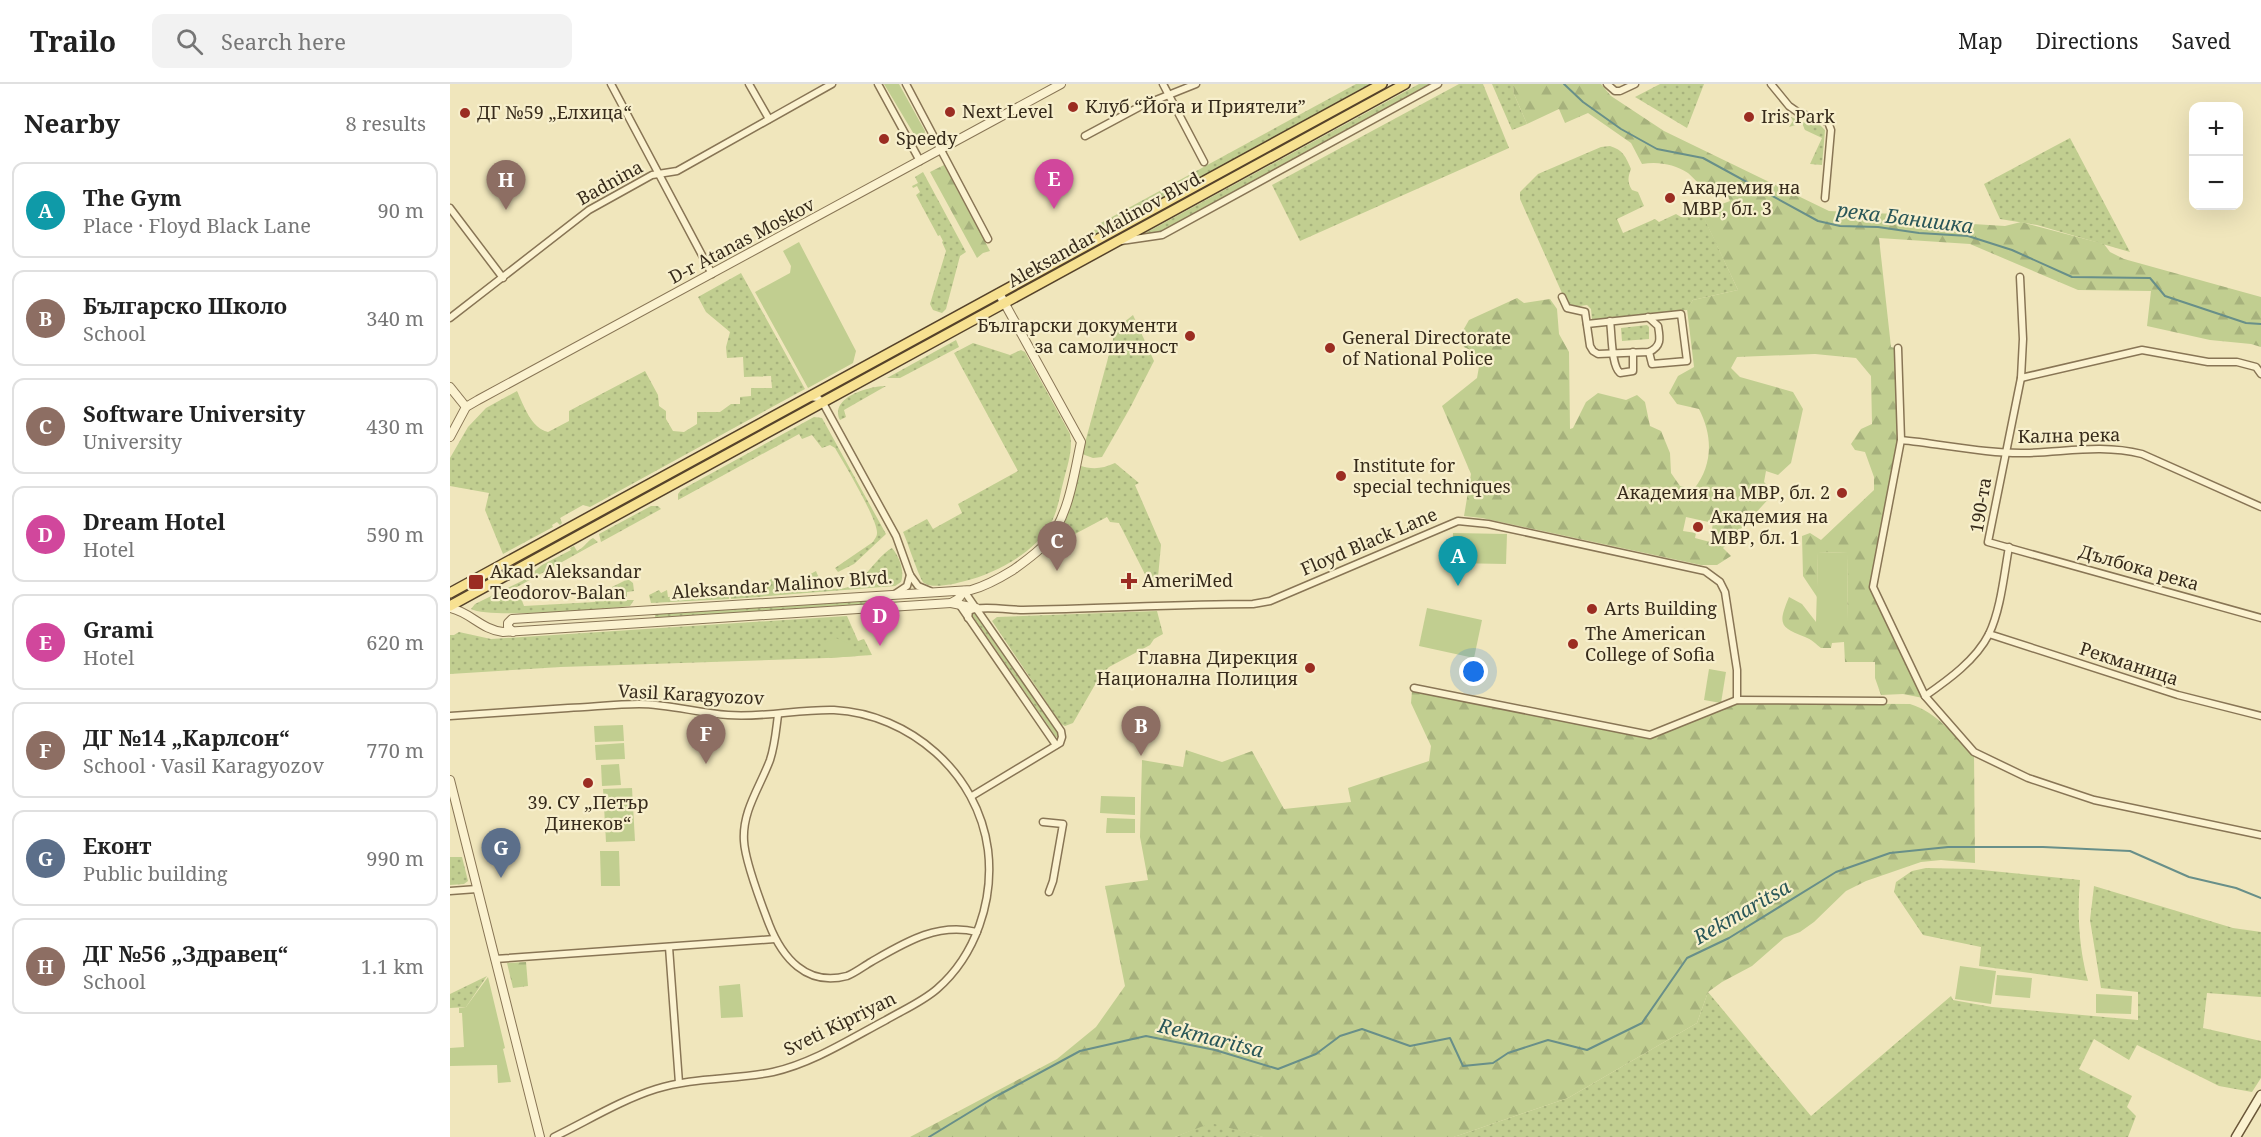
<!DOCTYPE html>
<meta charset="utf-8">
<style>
:root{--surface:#fff;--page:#f2f2f2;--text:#222;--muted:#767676;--line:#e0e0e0;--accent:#0f766e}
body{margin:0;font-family:"Noto Serif",serif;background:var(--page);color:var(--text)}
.controls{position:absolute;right:18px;top:18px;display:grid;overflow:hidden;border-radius:12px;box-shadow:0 6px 24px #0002}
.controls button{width:54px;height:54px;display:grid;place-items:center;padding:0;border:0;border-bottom:2px solid var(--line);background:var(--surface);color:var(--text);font:30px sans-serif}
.you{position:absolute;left:1024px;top:588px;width:21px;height:21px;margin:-15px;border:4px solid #fff;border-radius:50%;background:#1a73e8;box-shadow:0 0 0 9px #1a73e833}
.badge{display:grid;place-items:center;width:39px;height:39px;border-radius:50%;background:var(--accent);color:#fff;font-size:20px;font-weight:700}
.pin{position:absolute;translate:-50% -50px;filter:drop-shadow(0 2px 3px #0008)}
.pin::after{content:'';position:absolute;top:32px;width:21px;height:18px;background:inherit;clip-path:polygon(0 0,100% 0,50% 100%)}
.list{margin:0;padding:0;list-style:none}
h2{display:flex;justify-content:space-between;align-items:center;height:78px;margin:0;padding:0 24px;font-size:26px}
h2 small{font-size:20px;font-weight:400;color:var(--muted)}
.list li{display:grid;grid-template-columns:39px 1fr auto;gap:18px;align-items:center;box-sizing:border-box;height:96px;margin:0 12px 12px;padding:0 12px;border:2px solid var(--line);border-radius:12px}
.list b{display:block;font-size:22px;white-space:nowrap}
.list p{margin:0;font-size:20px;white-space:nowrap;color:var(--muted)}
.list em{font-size:20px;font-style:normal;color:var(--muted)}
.icon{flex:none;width:33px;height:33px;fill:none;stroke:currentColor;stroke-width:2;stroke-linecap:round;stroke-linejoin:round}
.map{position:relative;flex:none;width:1811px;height:1053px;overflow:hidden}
header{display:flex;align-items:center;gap:36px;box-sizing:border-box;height:84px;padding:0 30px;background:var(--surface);border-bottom:2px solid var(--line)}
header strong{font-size:28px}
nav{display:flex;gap:33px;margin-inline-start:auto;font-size:21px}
.search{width:420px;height:54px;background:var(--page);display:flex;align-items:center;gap:15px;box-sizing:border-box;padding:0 21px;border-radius:12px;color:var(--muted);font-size:22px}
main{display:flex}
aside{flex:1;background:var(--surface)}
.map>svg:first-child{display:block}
</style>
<header>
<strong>Trailo</strong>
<div class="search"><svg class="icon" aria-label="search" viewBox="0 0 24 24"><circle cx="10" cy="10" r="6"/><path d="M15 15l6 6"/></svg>Search here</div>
<nav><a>Map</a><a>Directions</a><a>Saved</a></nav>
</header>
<main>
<aside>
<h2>Nearby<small>8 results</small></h2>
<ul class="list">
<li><span class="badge" style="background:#0f9aa8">A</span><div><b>The Gym</b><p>Place · Floyd Black Lane</p></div><em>90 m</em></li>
<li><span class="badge" style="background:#8d6e63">B</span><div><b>Българско Школо</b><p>School</p></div><em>340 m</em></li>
<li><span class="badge" style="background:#8d6e63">C</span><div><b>Software University</b><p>University</p></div><em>430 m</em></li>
<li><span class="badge" style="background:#d1479c">D</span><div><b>Dream Hotel</b><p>Hotel</p></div><em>590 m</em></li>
<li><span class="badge" style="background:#d1479c">E</span><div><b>Grami</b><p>Hotel</p></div><em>620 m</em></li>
<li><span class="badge" style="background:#8d6e63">F</span><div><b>ДГ №14 „Карлсон“</b><p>School · Vasil Karagyozov</p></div><em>770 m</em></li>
<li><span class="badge" style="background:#5c6f8a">G</span><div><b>Еконт</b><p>Public building</p></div><em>990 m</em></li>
<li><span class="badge" style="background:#8d6e63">H</span><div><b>ДГ №56 „Здравец“</b><p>School</p></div><em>1.1 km</em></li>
</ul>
</aside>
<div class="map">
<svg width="1811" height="1053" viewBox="0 0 1811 1053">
<defs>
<pattern id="grass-dots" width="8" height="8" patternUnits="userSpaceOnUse" patternTransform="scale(1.5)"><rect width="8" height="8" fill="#c1ce90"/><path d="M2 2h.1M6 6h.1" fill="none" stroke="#a6b17c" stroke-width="1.8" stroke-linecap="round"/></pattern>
<pattern id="forest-firs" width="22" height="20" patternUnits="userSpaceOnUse" patternTransform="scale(1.5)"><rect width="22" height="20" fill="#c1ce90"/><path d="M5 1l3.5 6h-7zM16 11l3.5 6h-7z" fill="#a6b17c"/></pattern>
</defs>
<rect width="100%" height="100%" fill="#f0e6bc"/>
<g fill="url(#grass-dots)">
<polygon points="906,0 922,0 637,156 649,140"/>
<polygon points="969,0 982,0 709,150 690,152"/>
<polygon points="1009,0 1033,0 1059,64 850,157 822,101"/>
<polygon points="1042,0 1063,0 1064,10 1077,40 1062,46"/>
<polygon points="1210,0 1254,0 1237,44 1185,13"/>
<polygon points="1341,33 1358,40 1370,41 1375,46 1372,81 1360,80 1372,54 1355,46 1352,39 1339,43 1343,37"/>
<polygon points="1620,54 1680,168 1587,141 1550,135 1534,100"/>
<path d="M1160 62C1173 66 1176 73 1181 85 1178 93 1177 98 1182 106L1188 108 1194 122 1167 135 1173 149 1205 135 1209 138 1226 130 1231 133 1250 125 1288 206 1243 216 1237 226 1142 236 1141 225 1137 221 1122 223 1116 218 1070 115V108L1088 90 1151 63Z"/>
<polygon points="473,88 516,168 510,172 496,225 492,229 483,226 480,220 496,167 492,158 493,157 490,151 488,152 466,111 470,108 467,102 463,104 462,102 468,99 465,93"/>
<path d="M291 189 355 305 140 423 133 421 110 434 112 439 110 441 107 438 102 441 103 443 53 470 35 426 39 409 0 402V374L18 343 36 324 67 307C74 322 81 344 98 348L119 337V327L195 287 208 311 209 322 216 327V335L223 347 234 348 247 340V328H270L281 320H290V313L301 312V304H322L321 292 294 293 293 273 277 274 276 263 280 248 256 228 248 213Z"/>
<polygon points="683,231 704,277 680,324 652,373 643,374 632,370 664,252 673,239"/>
<polygon points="1197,241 1199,243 1199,255 1172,257 1171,244"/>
<polygon points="506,256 509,263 450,294 437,294"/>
<path d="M523 259 560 271 571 266 575 268 620 350C623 365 618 380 614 395 610 410 608 426 601 439 585 469 546 489 515 497 504 500 483 505 474 499 470 497 457 456 453 448L477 435 483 445 512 429 508 420 568 387 504 269Z"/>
<path d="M436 302 394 326 396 333 390 336C379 313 420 302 436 302Z"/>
<path d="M364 333 372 334 436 450 404 480 388 488 385 484 423 458C425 454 427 453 427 449 428 436 394 379 385 364L380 361 372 364 362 351 352 355 349 350 228 416V410L231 406Z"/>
<path d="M665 379 689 399 685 401 711 461 707 504 703 506 669 439 660 438 657 433 608 459 606 456 617 433 628 381C643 386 651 385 665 379Z"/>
<polygon points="201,422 208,422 211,425 151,458 149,450"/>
<path d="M143 454 148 458 67 503 74 522 145 518V512L148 511 152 517 166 510 162 503 178 495 183 499 184 507 177 508V516H184L180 522C154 525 39 535 21 525L25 520 72 497 92 481 121 466 120 464 124 462 127 467C135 463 137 457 143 454Z"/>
<path d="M442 464C449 472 455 487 451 498L445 502 281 515 280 508 286 505 289 509 305 505 323 494 330 507 341 501 344 506 357 499 355 493 366 487C369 495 373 501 381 504 410 511 422 475 442 464Z"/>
<polygon points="209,506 211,509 217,506 218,513 279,510 279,515 201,519 199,511"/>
<polygon points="423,516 423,520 205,534 205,530"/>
<polygon points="707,527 713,550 704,555 700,561 659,583 650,592 623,639 615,642 611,640 542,537 547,533"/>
<polygon points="522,529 525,530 609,651 609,654 606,653 522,531"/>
<polygon points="397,532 408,557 414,555 422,571 377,574 111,583 0,590 0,551 4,551 9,548 41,555"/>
<polygon points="0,773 12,773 18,797 14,800 0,801"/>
<path d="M1476 784 1522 785 1630 796C1627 829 1629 865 1638 897L1529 882 1531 863 1473 851 1444 808 1446 798 1462 787Z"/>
<polygon points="1644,802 1783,844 1811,848 1811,913 1757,909 1753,944 1811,957 1811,994 1802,1008 1769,1002 1687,961 1679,976 1644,955 1629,985 1682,1012 1677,1023 1686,1032 1678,1053 1004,1053 1118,1014 1247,939 1258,908 1361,1032 1501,912 1503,916 1542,923 1688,936 1688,908 1651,904 1640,836"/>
<polygon points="37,892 16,923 0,924 0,910"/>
<polygon points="761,1038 813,1053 725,1053"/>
</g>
<g fill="url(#forest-firs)">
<path d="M1063 0H1151L1161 12 1214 47 1379 127 1467 131 1507 139 1555 142 1571 138 1654 160 1660 168 1674 175 1811 213V263L1801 260 1760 256 1697 242 1701 207 1628 206 1520 160 1429 154 1441 263 1445 264 1449 355 1421 494V508L1473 614 1453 610 1431 611 1425 594V578H1395L1394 558 1382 559 1381 564H1371C1366 560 1361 555 1355 553 1329 543 1328 540 1339 513L1352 520 1366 538H1397L1398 469 1368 468 1367 513 1353 492 1352 452 1360 449 1371 456 1424 406V393L1415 368 1405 366 1401 360 1411 345 1422 340 1421 292 1406 274 1365 270 1287 273 1281 284 1290 293 1343 308 1353 325 1341 379 1328 391 1316 387 1314 398 1324 409 1279 458 1261 451 1263 439 1236 433 1233 447 1246 449 1245 454 1275 462 1273 464 1281 472 1267 481H1251L1032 434 1014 432 1021 390 992 322 1027 294 1030 277 1024 268 1014 263 1011 250 1019 236 1067 214 1074 219 1100 215 1107 225 1109 250 1119 268 1120 345 1123 344 1136 318 1148 309 1176 316 1187 311 1195 318 1200 342 1211 347 1220 369 1221 389 1230 402 1244 405C1263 381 1263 352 1249 325L1227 320 1219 309 1228 292 1244 283 1237 225 1243 216 1288 206 1251 128 1280 117 1274 102 1256 105C1248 100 1244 94 1238 89 1225 80 1207 77 1192 80L1181 59 1138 29 1115 39 1109 25 1077 40 1064 10Z"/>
<polygon points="494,81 540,167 533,169 527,174 480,88"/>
<path d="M962 607 1200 655 1288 619 1460 620C1487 628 1502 651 1524 668L1525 779 1491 776 1471 778 1416 797 1396 807 1364 838 1350 848 1334 854 1302 882 1272 898 1258 908 1247 939 1118 1014 1004 1053H813L761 1039 725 1053H460L607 975 646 943 675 902 655 802 698 796 690 753 692 676 733 683 736 666 772 678 802 667 834 725 901 718 898 704 979 677 981 662 961 619Z"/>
<polygon points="76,878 78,902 63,904 57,879"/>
</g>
<g fill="#c1ce90">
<polygon points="434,0 449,0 475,47 474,53 469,55 465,52"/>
<polygon points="349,158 406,267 403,279 358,304 305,208 340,189 341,182 333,167"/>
<polygon points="1003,449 1057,450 1056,480 1002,479"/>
<polygon points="1368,468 1398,469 1397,538 1366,538"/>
<polygon points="977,524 1032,536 1024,574 969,562"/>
<polygon points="386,554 397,559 408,572 379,574 375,559"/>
<polygon points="1259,585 1276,588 1271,619 1254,616"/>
<polygon points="173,641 174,657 145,658 144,642"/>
<polygon points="174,659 175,675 146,676 145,661"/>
<polygon points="169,680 171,701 152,702 151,681"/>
<polygon points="182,704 185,757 156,758 153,705"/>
<polygon points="651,712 685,713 685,731 650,729"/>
<polygon points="657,734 685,735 685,749 656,749"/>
<polygon points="150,767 169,767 170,802 151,802"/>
<polygon points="1510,882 1546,887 1541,920 1505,915"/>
<polygon points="1547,891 1582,894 1580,914 1545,911"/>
<polygon points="38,893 55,964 53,965 61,998 48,999 47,981 0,982 0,964 14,963 12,929 9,929 9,924 16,923"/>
<polygon points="290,900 293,933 271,934 269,902"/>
<polygon points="1646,910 1682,912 1681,930 1646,929"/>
</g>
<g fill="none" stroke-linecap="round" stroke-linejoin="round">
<g stroke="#688f89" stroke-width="2">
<polyline points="1114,0 1133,18 1171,45 1207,65 1253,74 1368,137 1390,142 1428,143 1469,149 1518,152 1562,166 1622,193 1700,194 1715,212 1796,239 1811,240"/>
<polyline points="479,1053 543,1014 630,967 696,952 765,966 828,985 866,970 890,952 912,945 960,962 1000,954 1013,982 1043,979 1058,969 1098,956 1137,966 1192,939 1237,874 1279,854 1386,788 1440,769 1498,763 1593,763 1680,767 1739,793 1786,804 1811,814"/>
</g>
<g stroke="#887555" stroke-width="9">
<g id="minor">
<polyline points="161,0 262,190"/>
<polyline points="299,0 319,35"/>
<polyline points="428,0 470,77"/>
<polyline points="456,0 538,155"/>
<polyline points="713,0 754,78"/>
<polyline points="1157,0 1165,7 1170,7 1185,0"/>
<polyline points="1321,0 1339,22 1349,29 1378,38 1381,46 1375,114"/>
<polyline points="635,52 691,22 746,0"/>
<polyline points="0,124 53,194"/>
<polyline points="671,157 712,151 988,0"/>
<polyline points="1570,193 1573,255 1571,294 1538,458 1811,534"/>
<path d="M1112 213 1117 224 1135 228 1140 262 1143 267 1148 270 1199 268C1212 262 1210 254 1208 242L1198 233"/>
<polyline points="0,234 139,126 202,91 227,87 382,0"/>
<path d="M1160 237C1162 250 1161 281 1170 289L1183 287V268"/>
<polyline points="1137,240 1231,230 1237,277 1202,280 1199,268"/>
<polyline points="1448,264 1451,356 1423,503 1475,612 1524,668 1578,694 1644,716 1811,751"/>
<polyline points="1571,294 1692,266 1758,278 1787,278 1806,283 1811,290"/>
<polyline points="359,313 368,314 373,319 446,452 460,491 468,502 480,507"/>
<path d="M1451 356C1492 360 1536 370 1576 369 1617 368 1651 360 1692 370L1811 423"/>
<polyline points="514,507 611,647 612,653 610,659 522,712"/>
<polyline points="445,510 457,502 460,491"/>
<polyline points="509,520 606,661"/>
<path d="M518 534 519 527C529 521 560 526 573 526 650 525 727 520 803 520L820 517 1008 437 1038 440 1255 487 1270 498 1275 508 1287 586V616"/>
<polyline points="1539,550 1728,611 1811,632"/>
<polyline points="964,604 1200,651 1287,616 1433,617"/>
<path d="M1475 612C1498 596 1526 576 1539 550 1551 525 1554 490 1559 463"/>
<path d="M328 631C326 646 325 661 320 676 310 703 292 727 294 757 295 778 311 819 319 840 332 873 356 903 397 892 405 889 414 882 421 878 454 859 487 838 527 848"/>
<path d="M0 632C39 629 79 627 118 624 142 623 166 620 189 620 219 620 248 629 278 631 313 634 349 625 384 626 460 630 528 689 538 766 544 816 526 871 487 905 472 918 453 926 436 936 400 955 363 979 323 988 284 996 244 993 206 1005 171 1016 137 1037 104 1053"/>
<polyline points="593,738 613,740 603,797 599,808"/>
<polyline points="0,807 27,805"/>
<polyline points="219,863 229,999"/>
<polyline points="45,875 325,855"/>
</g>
</g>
<g stroke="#887555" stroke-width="10">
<g id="tertiary">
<polyline points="0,303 16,323"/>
<polyline points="0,353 16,323 28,316 611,0"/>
<polyline points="501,519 526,524"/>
<path d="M0 524C20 528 32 546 53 548L501 519 508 515 514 507"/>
<path d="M63 548 58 543V539L62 535 521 506C536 502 550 494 563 486 574 478 587 469 596 459 619 433 624 390 631 358L549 209"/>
<polyline points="0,696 90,1053"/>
</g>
</g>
<g stroke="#6a5638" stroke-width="11">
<polyline id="secondary" points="1786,1053 1811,1011"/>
</g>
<g stroke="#55422a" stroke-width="12">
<g id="primary">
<polyline points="0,509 932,0"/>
<polyline points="0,522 955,0"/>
</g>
</g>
<use href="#minor" stroke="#fbf2d0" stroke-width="6"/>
<use href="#tertiary" stroke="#fbf2d0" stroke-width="8"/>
<use href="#secondary" stroke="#fbf2d0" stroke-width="8"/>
<use href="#primary" stroke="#f7e191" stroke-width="9"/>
</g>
<g fill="#9b2d22" stroke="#f7efcc" stroke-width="2">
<circle cx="623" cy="23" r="6"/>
<circle cx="500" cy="28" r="6"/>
<circle cx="15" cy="29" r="6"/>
<circle cx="1299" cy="33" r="6"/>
<circle cx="434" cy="55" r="6"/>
<circle cx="1220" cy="114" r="6"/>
<circle cx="740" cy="252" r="6"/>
<circle cx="880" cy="264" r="6"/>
<circle cx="891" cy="392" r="6"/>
<circle cx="1392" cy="409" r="6"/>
<circle cx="1248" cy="443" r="6"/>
<path d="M676 488h6v6h6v6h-6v6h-6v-6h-6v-6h6z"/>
<rect x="18" y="490" width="16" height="16" rx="3"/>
<circle cx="1142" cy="525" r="6"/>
<circle cx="1123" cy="560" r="6"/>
<circle cx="860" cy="584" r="6"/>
<circle cx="138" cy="699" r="6"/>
</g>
<g text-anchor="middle" stroke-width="4.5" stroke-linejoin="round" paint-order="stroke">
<g font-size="18" fill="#372b1b" stroke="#f7efcc" text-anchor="start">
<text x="635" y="29">Клуб “Йога и Приятели”</text>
<text x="512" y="34">Next Level</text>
<text x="27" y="35">ДГ №59 „Елхица“</text>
<text x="1311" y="39">Iris Park</text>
<text x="446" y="61">Speedy</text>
<text x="1232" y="110">Академия на<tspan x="1232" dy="21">МВР, бл. 3</tspan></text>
<text x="728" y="248" text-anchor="end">Български документи<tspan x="728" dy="21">за самоличност</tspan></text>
<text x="892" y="260">General Directorate<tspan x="892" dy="21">of National Police</tspan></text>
<text x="903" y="388">Institute for<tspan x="903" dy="21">special techniques</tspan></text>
<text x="1380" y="415" text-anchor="end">Академия на МВР, бл. 2</text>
<text x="1260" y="439">Академия на<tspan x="1260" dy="21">МВР, бл. 1</tspan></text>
<text x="40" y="494">Akad. Aleksandar<tspan x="40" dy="21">Teodorov-Balan</tspan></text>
<text x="692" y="503">AmeriMed</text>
<text x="1154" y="531">Arts Building</text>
<text x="1135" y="556">The American<tspan x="1135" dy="21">College of Sofia</tspan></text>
<text x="848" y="580" text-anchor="end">Главна Дирекция<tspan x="848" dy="21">Национална Полиция</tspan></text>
<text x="138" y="725" text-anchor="middle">39. СУ „Петър<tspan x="138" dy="21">Динеков“</tspan></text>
</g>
<g font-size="18" fill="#372b1b" stroke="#f7efcc">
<text transform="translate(160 99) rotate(-29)" y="6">Badnina</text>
<text transform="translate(656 145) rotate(-29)" y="6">Aleksandar Malinov Blvd.</text>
<text transform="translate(292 157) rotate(-28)" y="6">D-r Atanas Moskov</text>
<text transform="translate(1619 352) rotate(-1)" y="6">Кална река</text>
<text transform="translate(1531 421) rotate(-81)" y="6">190-та</text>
<text transform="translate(919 458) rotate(-23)" y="6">Floyd Black Lane</text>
<text transform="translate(1689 484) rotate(16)" y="6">Дълбока река</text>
<text transform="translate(332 501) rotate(-4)" y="6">Aleksandar Malinov Blvd.</text>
<text transform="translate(1679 580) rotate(18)" y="6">Рекманица</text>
<text transform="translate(241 611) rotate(3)" y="6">Vasil Karagyozov</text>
<text transform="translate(390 940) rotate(-26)" y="6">Sveti Kipriyan</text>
</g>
<g font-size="20" font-style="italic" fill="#295658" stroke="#f7efcc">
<text transform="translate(1455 134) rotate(7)" y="7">река Банишка</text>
<text transform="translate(1292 828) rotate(-30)" y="7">Rekmaritsa</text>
<text transform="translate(761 954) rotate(14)" y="7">Rekmaritsa</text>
</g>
</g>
</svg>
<div class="controls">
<button>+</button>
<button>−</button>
</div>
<div class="you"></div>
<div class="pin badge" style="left:1008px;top:502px;background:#0f9aa8">A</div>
<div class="pin badge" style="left:691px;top:672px;background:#8d6e63">B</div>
<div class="pin badge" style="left:607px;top:487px;background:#8d6e63">C</div>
<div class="pin badge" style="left:430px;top:562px;background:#d1479c">D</div>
<div class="pin badge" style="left:604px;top:125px;background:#d1479c">E</div>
<div class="pin badge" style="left:256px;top:680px;background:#8d6e63">F</div>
<div class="pin badge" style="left:51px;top:794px;background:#5c6f8a">G</div>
<div class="pin badge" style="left:56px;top:126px;background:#8d6e63">H</div>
</div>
</main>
